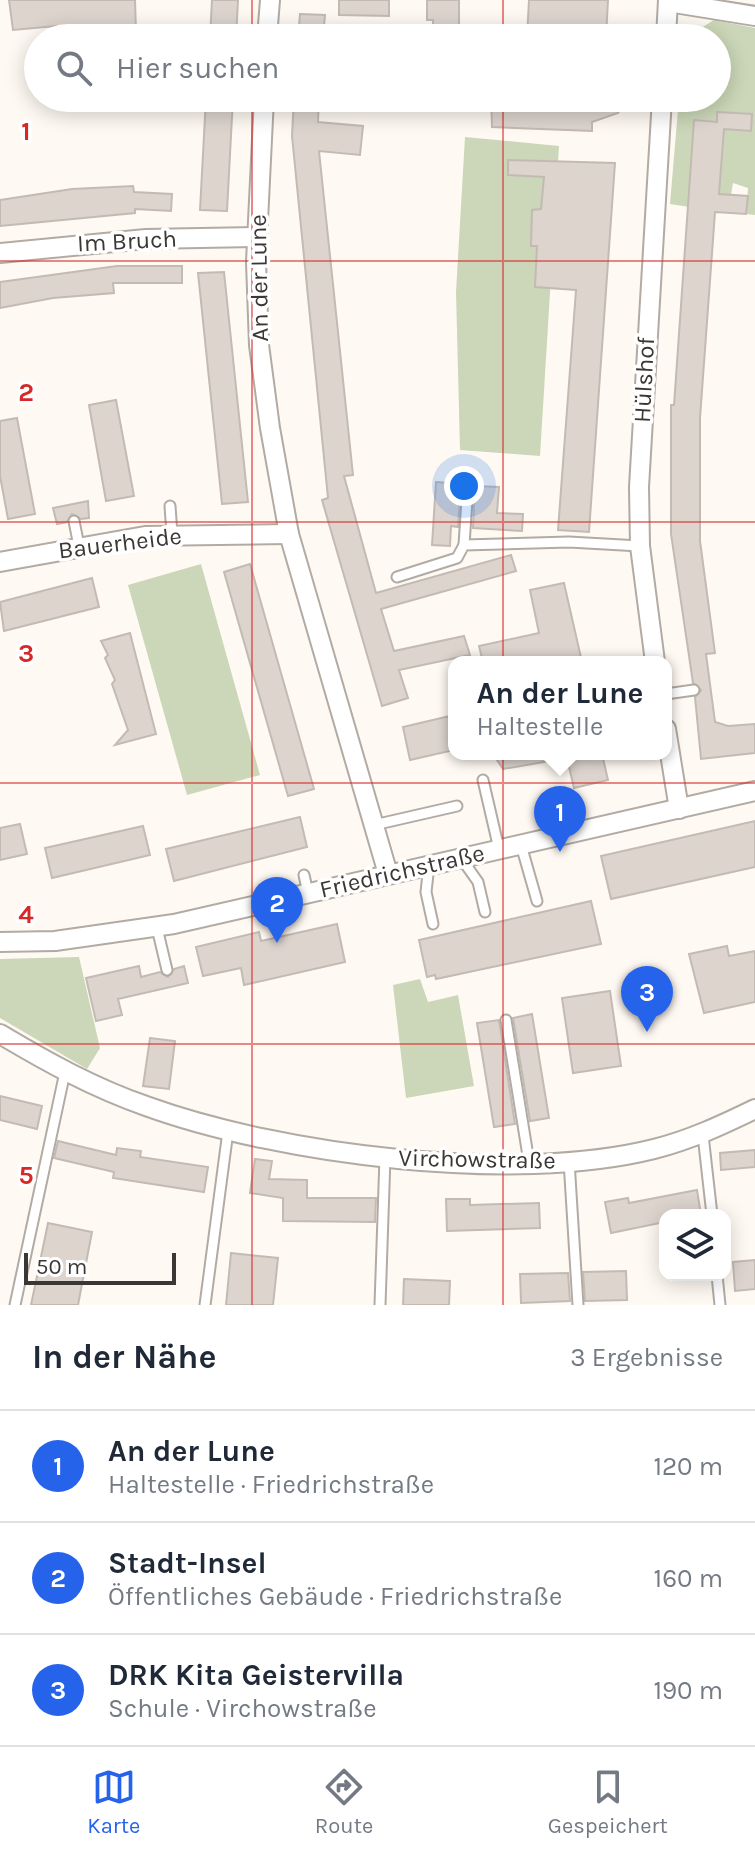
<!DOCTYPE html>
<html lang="de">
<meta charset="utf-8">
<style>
:root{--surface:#fff;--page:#f2f2f3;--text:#1f2937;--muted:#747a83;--line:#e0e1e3;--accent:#2563eb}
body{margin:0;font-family:Karla,sans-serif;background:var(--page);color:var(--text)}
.controls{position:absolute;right:24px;bottom:24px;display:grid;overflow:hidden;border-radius:16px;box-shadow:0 4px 20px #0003}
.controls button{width:72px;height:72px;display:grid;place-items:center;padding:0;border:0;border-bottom:2px solid var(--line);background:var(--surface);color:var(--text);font:40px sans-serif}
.scale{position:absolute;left:24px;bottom:20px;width:152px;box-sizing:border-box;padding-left:8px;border:4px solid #3a3734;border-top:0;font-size:22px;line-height:28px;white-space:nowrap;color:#3a3734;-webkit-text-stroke:6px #fff;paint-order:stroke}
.you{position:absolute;left:464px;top:486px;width:28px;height:28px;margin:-20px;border:6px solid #fff;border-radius:50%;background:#1a73e8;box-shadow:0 0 0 12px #1a73e833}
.badge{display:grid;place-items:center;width:52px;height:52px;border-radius:50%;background:var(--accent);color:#fff;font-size:26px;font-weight:700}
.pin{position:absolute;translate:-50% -66px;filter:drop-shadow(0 2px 4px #0008)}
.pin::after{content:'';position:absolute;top:42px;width:28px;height:24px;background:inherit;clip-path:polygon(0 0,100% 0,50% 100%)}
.popup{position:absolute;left:448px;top:656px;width:224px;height:104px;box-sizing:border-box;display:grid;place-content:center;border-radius:16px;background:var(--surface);filter:drop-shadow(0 2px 6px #0005);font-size:26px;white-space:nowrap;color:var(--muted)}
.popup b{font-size:30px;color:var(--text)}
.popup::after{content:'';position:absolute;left:50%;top:100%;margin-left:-16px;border:16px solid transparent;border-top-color:var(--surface)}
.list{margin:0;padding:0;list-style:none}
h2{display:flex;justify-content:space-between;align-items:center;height:104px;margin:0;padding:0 32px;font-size:34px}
h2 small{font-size:26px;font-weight:400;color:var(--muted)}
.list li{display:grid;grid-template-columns:52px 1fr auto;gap:24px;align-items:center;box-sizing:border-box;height:112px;padding:0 32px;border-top:2px solid var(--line)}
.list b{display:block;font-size:30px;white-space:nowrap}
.list p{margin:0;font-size:26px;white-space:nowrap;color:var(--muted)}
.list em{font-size:26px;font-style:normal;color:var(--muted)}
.icon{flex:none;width:44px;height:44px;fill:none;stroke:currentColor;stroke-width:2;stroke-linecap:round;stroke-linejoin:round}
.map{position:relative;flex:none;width:755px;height:1305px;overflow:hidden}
.search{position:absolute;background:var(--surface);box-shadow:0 4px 20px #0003;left:24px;right:24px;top:24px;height:88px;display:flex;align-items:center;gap:20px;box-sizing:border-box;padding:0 28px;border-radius:44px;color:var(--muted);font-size:30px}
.sheet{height:440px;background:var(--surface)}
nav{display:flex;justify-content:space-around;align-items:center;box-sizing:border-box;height:112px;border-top:2px solid var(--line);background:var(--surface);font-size:22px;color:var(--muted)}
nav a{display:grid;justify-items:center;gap:4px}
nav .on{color:var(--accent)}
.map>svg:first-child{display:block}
</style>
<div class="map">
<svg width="755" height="1305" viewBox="0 0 755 1305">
<rect width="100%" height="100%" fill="#fff9f3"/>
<g fill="#cbd7b8">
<polygon points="714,20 755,28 755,215 746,214 748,188 733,183 728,213 670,204 679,98 717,98 717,38 685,38"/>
<polygon points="465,137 559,146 540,456 460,450 456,292"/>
<polygon points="201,564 260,775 187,795 128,585"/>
<polygon points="79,957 100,1048 87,1069 0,1018 0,959"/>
<polygon points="420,979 428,1002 458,995 474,1086 406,1098 393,985"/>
</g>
<g fill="#ddd4ce" stroke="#c3bab4" stroke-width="2">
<polygon points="9,0 135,0 136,32 71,38 57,37 56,26 13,30"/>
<polygon points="212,0 238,0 236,38 210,38"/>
<polygon points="339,0 389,0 389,16 339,15"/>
<polygon points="427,0 459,0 459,38 433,38 433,20 427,20"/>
<polygon points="529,0 608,0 606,38 527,38"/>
<polygon points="300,14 325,15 323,38 298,38"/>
<polygon points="206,98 233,98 227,211 200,210"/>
<polygon points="294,98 319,98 318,122 363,126 360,155 319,151 353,475 344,476 376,593 511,555 516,571 381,609 394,651 464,636 470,655 399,670 408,698 382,706 322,500 328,498 292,136"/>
<polygon points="491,98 628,98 618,113 592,122 592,131 492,127"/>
<polygon points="717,112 752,114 751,131 724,129 719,194 748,196 746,214 715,212 700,418 700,541 715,653 706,654 715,722 728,726 755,724 755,753 701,759 695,697 701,690 693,683 671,534 671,405 674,405 694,120 717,122"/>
<polygon points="508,160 615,163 589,532 558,530 576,290 535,287 537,246 531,246 532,210 541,209 544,177 508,175"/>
<polygon points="133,186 134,192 172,194 171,211 135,209 135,213 0,226 0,200 72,189"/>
<polygon points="117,266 182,266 182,283 113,283 114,293 53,298 0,308 0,282"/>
<polygon points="224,272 248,502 222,504 198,273"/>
<polygon points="116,400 134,496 106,501 89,405"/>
<polygon points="17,418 35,514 8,519 0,476 0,421"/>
<polygon points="436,482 461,484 458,527 451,526 450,546 432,545"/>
<polygon points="475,486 499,487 497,513 523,514 522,531 473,528"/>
<polygon points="88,501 89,518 81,519 72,514 67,522 57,524 53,508"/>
<polygon points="250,564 314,789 288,796 224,572"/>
<polygon points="92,578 99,607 4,631 0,602"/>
<polygon points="564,583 582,662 483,662 479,646 539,633 530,590"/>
<polygon points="130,633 156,734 115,745 128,730 112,684 115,680 105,658 108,655 101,641"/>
<polygon points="454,715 454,750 410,760 403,727"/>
<polygon points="493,754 550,754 550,761 503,769"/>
<polygon points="566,754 602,754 608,780 574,788"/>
<polygon points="300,817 307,847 174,881 166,849"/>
<polygon points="755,821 755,867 611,899 601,856"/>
<polygon points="20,824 27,854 0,860 0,828"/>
<polygon points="143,826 150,855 52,878 45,848"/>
<polygon points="591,901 601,944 436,979 435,975 427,977 419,940"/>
<polygon points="337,924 345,962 244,985 241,968 203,976 196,947 259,932 261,941"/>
<polygon points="727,946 729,956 755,951 755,1002 704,1013 689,954"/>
<polygon points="139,966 141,977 160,972 168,977 174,969 184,966 188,983 118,999 122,1015 96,1021 86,978"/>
<polygon points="610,991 621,1066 573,1073 562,998"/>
<polygon points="532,1014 549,1118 530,1121 513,1018"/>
<polygon points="499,1020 515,1124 494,1127 477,1023"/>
<polygon points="150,1038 175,1041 169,1089 143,1086"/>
<polygon points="0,1096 42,1106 37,1129 0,1120"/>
<polygon points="58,1141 116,1155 117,1148 141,1151 140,1157 208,1167 204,1192 113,1178 114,1172 54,1158"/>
<polygon points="755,1150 755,1167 721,1170 720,1153"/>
<polygon points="255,1159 272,1161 269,1179 307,1180 307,1198 376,1198 375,1222 283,1221 283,1198 250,1193"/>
<polygon points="697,1190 701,1215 665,1215 665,1222 611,1233 605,1202 628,1198 629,1203"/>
<polygon points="446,1199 470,1199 470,1205 539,1203 540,1228 447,1231"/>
<polygon points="48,1223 92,1232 78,1305 31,1305"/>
<polygon points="231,1253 278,1258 273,1305 226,1305"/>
<polygon points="755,1260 755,1289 735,1291 733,1262"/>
<polygon points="626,1271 627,1300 585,1301 583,1272"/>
<polygon points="568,1273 570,1301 521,1303 520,1274"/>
<polygon points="404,1279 450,1281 449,1305 403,1305"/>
</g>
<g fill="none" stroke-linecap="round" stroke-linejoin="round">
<g stroke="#b2aba4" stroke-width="13">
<g id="lane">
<polyline points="170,506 172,534"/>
<polyline points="74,521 79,546"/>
<polyline points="464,545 468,485"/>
<polyline points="397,577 457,558 464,545 569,542 640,546"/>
<polyline points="666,694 694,690"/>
<polyline points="483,780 499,849"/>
<polyline points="374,825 457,806"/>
<polyline points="521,845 537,901"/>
<polyline points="461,858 478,882 485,912"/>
<polyline points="429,865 426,892 433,924"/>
<polyline points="304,875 308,893"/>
<polyline points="157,928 167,970"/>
<polyline points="506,1020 529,1162"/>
<polyline points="703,1135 712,1215"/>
<polyline points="569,1161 578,1305"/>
<polyline points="717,1275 720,1305"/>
<polyline points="15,1305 65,1072"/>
<polyline points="205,1305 228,1131"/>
<polyline points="380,1305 385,1157"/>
</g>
</g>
<g stroke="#b2aba4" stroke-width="22">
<g id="street">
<polyline points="668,2 755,16"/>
<polyline points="267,38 270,0"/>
<polyline points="666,38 668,0"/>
<polyline points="264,98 256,262 259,345 270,428 289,534 388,874"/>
<polyline points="0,253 146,239 255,237"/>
<polyline points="0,562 145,536 289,534"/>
<polyline points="655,662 640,546 639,487 662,98"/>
<polyline points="666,729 679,809"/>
<polyline points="0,942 55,941 174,924 755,791"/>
<path d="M0 1034C47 1062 94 1088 146 1106 281 1155 514 1184 654 1149 690 1140 722 1125 755 1109"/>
</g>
</g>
<use href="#lane" stroke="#fff" stroke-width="9"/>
<use href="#street" stroke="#fff" stroke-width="18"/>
</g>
<path fill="none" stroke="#d62828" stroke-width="2" stroke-opacity="0.55" d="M252 0V38M503 0V38M252 98V1305M503 98V1305M0 261H755M0 522H755M0 783H755M0 1044H755"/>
<g text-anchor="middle" stroke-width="7" stroke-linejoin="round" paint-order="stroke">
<g font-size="24" fill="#3a3734" stroke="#fff">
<text transform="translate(127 241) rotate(-3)" y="8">Im Bruch</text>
<text transform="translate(259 278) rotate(-91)" y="8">An der Lune</text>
<text transform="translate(644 380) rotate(-87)" y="8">Hülshof</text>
<text transform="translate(120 543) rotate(-7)" y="8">Bauerheide</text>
<text transform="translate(402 871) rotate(-13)" y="8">Friedrichstraße</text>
<text transform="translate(477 1159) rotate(1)" y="8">Virchowstraße</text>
</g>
</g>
<g font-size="26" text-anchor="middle" font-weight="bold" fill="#d62828" stroke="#fff" stroke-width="7" stroke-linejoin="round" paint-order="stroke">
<text x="26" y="140">1</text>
<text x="26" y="401">2</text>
<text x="26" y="662">3</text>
<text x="26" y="923">4</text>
<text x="26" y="1184">5</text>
</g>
</svg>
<div class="controls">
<button><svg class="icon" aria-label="layers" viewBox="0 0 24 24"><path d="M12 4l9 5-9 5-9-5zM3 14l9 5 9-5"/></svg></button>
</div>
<div class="scale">50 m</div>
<div class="you"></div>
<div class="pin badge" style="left:560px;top:852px">1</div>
<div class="popup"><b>An der Lune</b>Haltestelle</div>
<div class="pin badge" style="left:277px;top:943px">2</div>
<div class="pin badge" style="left:647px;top:1032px">3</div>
<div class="search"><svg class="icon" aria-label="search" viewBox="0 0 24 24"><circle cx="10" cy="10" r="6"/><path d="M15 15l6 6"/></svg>Hier suchen</div>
</div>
<section class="sheet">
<h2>In der Nähe<small>3 Ergebnisse</small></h2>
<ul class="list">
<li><span class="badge">1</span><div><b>An der Lune</b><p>Haltestelle · Friedrichstraße</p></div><em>120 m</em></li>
<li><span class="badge">2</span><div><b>Stadt-Insel</b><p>Öffentliches Gebäude · Friedrichstraße</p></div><em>160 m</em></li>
<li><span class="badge">3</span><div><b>DRK Kita Geistervilla</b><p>Schule · Virchowstraße</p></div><em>190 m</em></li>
</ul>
</section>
<nav>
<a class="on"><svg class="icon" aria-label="map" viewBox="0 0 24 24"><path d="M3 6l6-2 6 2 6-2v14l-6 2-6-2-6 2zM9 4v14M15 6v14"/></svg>Karte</a>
<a><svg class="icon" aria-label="directions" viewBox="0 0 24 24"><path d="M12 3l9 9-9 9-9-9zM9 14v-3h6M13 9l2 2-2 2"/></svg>Route</a>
<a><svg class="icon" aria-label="saved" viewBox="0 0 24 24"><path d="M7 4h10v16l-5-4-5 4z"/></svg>Gespeichert</a>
</nav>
